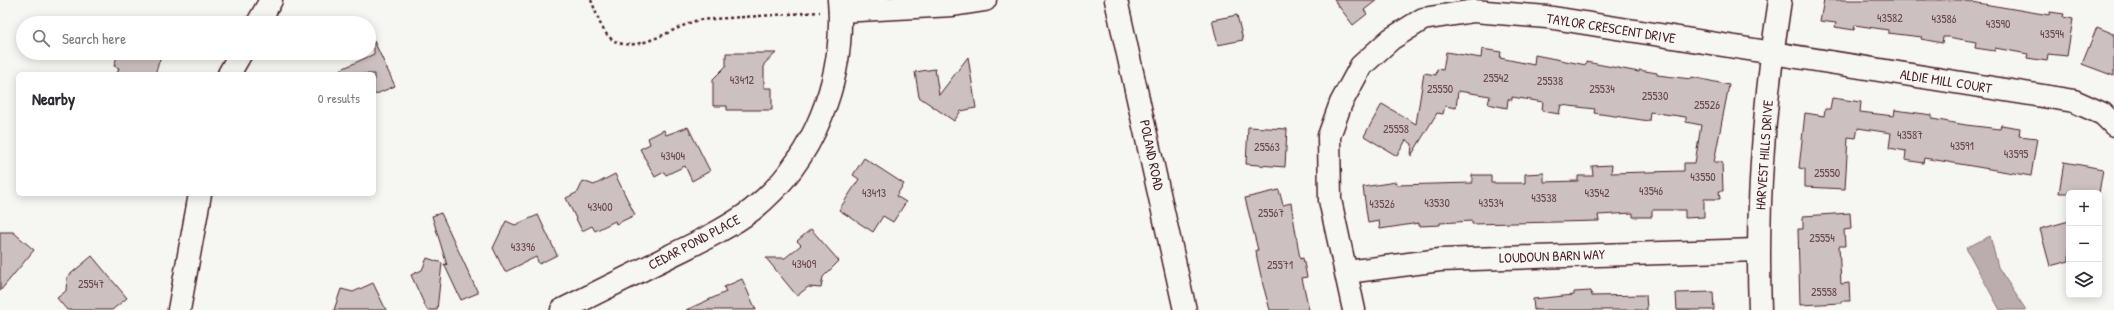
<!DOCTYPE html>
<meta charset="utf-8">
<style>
:root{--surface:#fff;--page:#f2f2f3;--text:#2b2b33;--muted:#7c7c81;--line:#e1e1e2}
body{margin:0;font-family:"Patrick Hand",sans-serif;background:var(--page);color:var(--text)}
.controls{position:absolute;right:12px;bottom:12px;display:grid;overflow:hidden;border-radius:6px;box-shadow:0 2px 10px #0003}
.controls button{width:36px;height:36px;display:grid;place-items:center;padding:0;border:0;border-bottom:1px solid var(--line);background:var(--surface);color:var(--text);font:20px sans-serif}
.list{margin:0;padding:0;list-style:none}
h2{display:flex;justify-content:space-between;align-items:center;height:52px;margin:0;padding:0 16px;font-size:17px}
h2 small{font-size:13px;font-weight:400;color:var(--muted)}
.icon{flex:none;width:22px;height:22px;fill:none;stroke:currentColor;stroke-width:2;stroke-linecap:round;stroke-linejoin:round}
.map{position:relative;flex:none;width:2114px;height:310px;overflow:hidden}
.search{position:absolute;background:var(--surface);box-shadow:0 2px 10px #0003;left:16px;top:16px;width:360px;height:44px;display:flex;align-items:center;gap:10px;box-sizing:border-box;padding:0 14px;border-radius:22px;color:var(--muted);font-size:15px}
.panel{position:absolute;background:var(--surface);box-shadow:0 2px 10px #0003;left:16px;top:72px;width:360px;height:124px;border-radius:6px}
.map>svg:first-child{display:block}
</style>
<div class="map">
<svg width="2114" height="310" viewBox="0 0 2114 310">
<rect width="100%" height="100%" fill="#f6f6f2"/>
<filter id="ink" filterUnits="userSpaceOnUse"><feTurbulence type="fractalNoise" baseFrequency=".025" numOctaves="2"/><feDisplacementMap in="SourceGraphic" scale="8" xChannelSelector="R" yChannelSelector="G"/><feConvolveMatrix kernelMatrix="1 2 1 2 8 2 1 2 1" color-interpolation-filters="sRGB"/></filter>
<g filter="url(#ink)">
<polygon fill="#bbadae" stroke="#8e747a" points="1990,236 1998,267 2026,310 2000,310 1966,248"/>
<g fill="#ccc1c0" stroke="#4a1f2b">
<polygon points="1334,0 1377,0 1364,10 1367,14 1353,25"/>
<polygon points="1824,0 1960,0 2049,15 2050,12 2064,14 2063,17 2073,19 2067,56 2048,54 2047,61 2027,58 2028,54 1995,48 1995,51 1975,48 1976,42 1948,37 1943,37 1942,43 1921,39 1922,37 1888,33 1888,30 1855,25 1854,30 1835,27 1836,23 1820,21"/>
<polygon points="1237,15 1243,40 1218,45 1212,20"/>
<polygon points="2097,27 2114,34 2114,76 2082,64"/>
<polygon points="374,41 395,86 374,95 374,74 331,74 374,54"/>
<polygon points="1482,49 1501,52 1500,58 1534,65 1535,55 1586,65 1586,62 1639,72 1639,70 1657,73 1657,75 1691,79 1692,77 1729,85 1714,162 1722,162 1723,191 1719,191 1720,199 1704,199 1704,217 1685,218 1685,210 1652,210 1652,217 1633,217 1633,213 1598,215 1599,221 1472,224 1472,221 1440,223 1440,225 1419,226 1419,223 1380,229 1379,221 1368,223 1363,187 1396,182 1396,185 1472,183 1472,175 1491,175 1491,183 1525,183 1525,174 1544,173 1544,182 1578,181 1578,176 1593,176 1592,166 1612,165 1611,173 1684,171 1684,163 1695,163 1701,125 1686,122 1686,117 1650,112 1649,121 1594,113 1595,109 1561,105 1559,114 1542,111 1543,102 1512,97 1512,100 1508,99 1507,108 1488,104 1490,96 1458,91 1456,108 1445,106 1443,114 1437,113 1411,156 1412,144 1406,140 1397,156 1364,136 1382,104 1416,124 1424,73 1436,75 1437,69 1443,70 1446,52 1481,58"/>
<polygon points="118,53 162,53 155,74 117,74 119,68 114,66"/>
<polygon points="726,53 776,53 764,64 764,88 772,88 772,110 727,110 727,106 713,106 713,79 726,66"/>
<polygon points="968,57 976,108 961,111 954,121 919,97 915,72 935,69 939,95"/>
<polygon points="1832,98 1861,102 1860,112 1894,116 1895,110 1932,115 1932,119 1966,125 2000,129 2001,125 2020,128 2019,136 2037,138 2031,176 1924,158 1923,163 1905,160 1906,151 1889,148 1891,133 1858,128 1856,138 1848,137 1845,189 1805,187 1805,169 1799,168 1805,113 1824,116 1825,109 1830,109"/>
<polygon points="688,127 710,171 692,181 685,166 666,175 664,172 655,177 640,149 650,144 648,138 664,130 666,135"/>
<polygon points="1248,127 1287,129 1285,167 1246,164"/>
<polygon points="864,158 904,184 896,196 906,202 893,222 883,216 873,232 839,210 859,179 853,175"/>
<polygon points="2064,162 2103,169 2099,193 2059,193"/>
<polygon points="615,174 635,215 616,224 615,221 595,231 592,226 582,231 566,198 578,192 583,181 594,185"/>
<polygon points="1279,190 1283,205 1291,203 1300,259 1303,258 1307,277 1302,278 1309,310 1270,310 1263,285 1257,258 1256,250 1258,250 1245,198"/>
<polygon points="441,213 478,293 461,300 444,264 447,265 432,216"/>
<polygon points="1850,213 1851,229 1844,230 1845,246 1839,246 1841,284 1849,283 1850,301 1841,301 1841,303 1800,305 1798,229 1803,229 1803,216"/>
<polygon points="538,215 557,255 539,264 536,257 505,272 493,248 506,221 515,225"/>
<polygon points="2069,221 2069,261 2050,266 2040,229"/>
<polygon points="811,229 839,261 823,277 821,288 808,287 797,296 766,258 785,258 801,245 797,241"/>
<polygon points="0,232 13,232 34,250 0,291"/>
<polygon points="92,256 127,298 112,310 67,310 57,298 66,291 67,277"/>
<polygon points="427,258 442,263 437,310 427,310 411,275 422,270"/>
<polygon points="742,279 756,310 686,310 726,292 724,287"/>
<polygon points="373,283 386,310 334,310 341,289 353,292"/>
<polygon points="1591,291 1592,296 1646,295 1647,310 1534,310 1533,299 1574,295 1574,292"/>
<polygon points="1713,292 1714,310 1677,310 1676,293"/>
</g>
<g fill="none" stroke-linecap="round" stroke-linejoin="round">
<g stroke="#4a1f2b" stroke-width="25">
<g id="street">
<polyline points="840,11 953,5 985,0"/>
<polyline points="258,23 271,0"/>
<polyline points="229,74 241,53"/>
<polyline points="1347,272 1440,260 1757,250"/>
<polyline points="179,310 200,194"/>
<path d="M562 310C598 292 634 274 670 256 698 242 727 229 752 210 814 161 846 78 839 0"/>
<polyline points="1354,310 1330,200 1329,136 1341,103 1361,66 1391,39 1423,19 1474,11 1547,17 2074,101 2103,114 2114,125"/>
<path d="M1760 310C1756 206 1764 102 1780 0"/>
</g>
</g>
<g stroke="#4a1f2b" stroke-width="25">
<polyline id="secondary" points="1116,0 1185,310"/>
</g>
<path stroke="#4a1f2b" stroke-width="2.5" stroke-dasharray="3 3" stroke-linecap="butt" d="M591 0C595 9 598 20 603 29 624 65 670 28 698 20L820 12"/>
<use href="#street" stroke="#f6f6f2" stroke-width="22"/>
<use href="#secondary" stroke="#f6f6f2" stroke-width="22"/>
</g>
</g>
<g text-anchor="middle" stroke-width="3" stroke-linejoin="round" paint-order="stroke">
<g font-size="12" fill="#6a4850">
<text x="1890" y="22">43582</text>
<text x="1944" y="23">43586</text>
<text x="1998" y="28">43590</text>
<text x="2052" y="38">43594</text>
<text x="1496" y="82">25542</text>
<text x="742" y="84">43412</text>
<text x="1550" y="85">25538</text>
<text x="1440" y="93">25550</text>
<text x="1602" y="93">25534</text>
<text x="1655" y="100">25530</text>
<text x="1707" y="109">25526</text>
<text x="1396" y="133">25558</text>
<text x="1910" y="139">43587</text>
<text x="1962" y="150">43591</text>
<text x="1267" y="151">25563</text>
<text x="2016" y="158">43595</text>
<text x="673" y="160">43404</text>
<text x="1827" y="177">25550</text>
<text x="1703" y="181">43550</text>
<text x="1651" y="195">43546</text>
<text x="874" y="197">43413</text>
<text x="1597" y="197">43542</text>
<text x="1544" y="202">43538</text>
<text x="1437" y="207">43530</text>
<text x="1491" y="207">43534</text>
<text x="1382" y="208">43526</text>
<text x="600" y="211">43400</text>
<text x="1271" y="217">25567</text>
<text x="1822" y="242">25554</text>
<text x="523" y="251">43396</text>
<text x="804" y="268">43409</text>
<text x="1280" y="269">25571</text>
<text x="91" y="288">25547</text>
<text x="1824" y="296">25558</text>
</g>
<g font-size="14" fill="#4a1f2b" stroke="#f6f6f2">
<text transform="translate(1611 28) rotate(9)" y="5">TAYLOR CRESCENT DRIVE</text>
<text transform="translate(1946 81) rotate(9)" y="5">ALDIE MILL COURT</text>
<text transform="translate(1152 155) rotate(78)" y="5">POLAND ROAD</text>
<text transform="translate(1764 155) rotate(-86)" y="5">HARVEST HILLS DRIVE</text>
<text transform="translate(694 242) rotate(-28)" y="5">CEDAR POND PLACE</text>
<text transform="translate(1552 256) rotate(-2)" y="5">LOUDOUN BARN WAY</text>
</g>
</g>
</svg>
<div class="controls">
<button>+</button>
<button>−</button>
<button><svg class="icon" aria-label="layers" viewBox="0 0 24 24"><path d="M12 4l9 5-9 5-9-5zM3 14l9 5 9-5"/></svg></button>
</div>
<div class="search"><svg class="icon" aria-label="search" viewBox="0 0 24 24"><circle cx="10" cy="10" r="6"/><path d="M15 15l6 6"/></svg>Search here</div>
<section class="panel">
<h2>Nearby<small>0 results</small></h2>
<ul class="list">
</ul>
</section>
</div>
